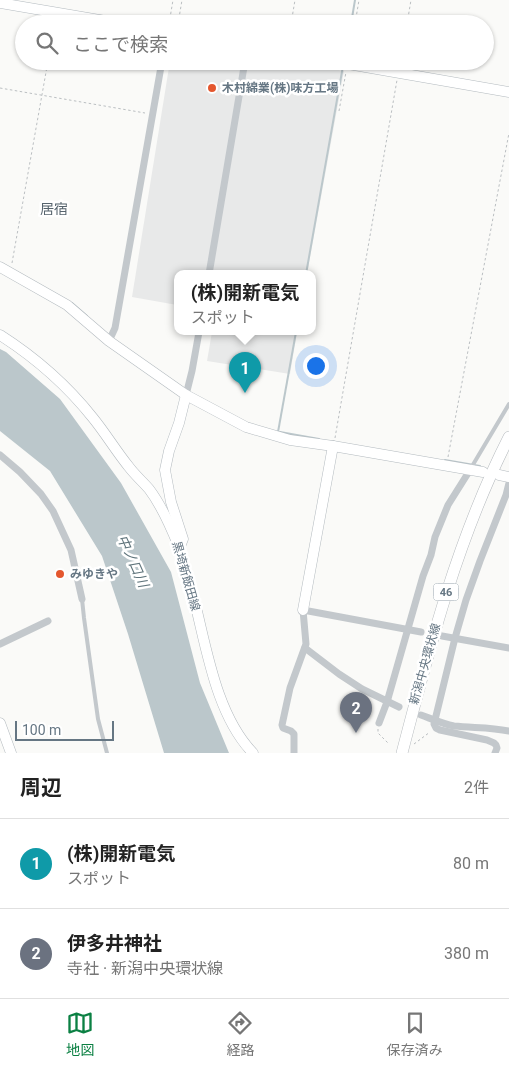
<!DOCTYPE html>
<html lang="ja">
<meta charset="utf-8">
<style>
:root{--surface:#fff;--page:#f2f2f2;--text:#222;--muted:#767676;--line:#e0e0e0;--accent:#0b8043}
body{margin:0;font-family:Roboto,"Noto Sans JP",sans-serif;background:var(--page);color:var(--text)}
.scale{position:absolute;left:15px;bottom:12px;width:99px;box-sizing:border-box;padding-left:5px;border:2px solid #657683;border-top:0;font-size:14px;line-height:18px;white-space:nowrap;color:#657683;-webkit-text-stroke:4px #fff;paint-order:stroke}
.you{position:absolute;left:315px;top:365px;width:18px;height:18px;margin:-12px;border:4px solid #fff;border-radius:50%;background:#1a73e8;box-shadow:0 0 0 8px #1a73e833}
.badge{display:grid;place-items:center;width:32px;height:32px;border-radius:50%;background:var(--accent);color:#fff;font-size:16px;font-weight:700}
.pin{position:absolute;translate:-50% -41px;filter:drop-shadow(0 1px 2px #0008)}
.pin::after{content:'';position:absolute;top:26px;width:18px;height:15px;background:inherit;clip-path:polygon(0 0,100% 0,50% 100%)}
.popup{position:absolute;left:174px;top:270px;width:142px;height:65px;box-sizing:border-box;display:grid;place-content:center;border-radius:10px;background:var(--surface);filter:drop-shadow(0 1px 4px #0005);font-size:16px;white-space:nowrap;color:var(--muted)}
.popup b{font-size:19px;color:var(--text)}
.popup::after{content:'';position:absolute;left:50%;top:100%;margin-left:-10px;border:10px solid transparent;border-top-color:var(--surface)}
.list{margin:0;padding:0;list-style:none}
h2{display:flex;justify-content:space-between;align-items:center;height:65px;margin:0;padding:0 20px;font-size:21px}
h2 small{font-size:16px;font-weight:400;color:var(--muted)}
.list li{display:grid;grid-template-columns:32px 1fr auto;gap:15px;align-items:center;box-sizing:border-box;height:90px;padding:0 20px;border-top:1px solid var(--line)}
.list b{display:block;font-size:19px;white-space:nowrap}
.list p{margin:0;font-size:16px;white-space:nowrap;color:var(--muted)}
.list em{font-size:16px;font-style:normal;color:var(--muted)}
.icon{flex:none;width:28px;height:28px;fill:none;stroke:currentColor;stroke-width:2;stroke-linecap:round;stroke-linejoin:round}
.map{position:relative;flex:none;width:509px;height:753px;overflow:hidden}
.search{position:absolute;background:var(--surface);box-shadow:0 1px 4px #0004;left:15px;right:15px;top:15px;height:55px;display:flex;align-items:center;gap:12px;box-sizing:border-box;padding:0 18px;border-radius:28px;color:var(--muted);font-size:19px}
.sheet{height:245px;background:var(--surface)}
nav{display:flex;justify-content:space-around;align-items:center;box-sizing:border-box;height:70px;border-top:1px solid var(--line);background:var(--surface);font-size:14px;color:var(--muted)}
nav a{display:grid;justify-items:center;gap:2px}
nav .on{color:var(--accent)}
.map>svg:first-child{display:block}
</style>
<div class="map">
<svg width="509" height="753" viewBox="0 0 509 753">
<rect width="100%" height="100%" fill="#fafaf8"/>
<g fill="#e8e9e9">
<polygon points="170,61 292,61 344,71 307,274 178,274 177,305 132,297"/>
<polygon points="212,332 297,332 290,374 207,361"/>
</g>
<polygon fill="#bbc7cb" points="0,349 6,352 60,399 121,483 171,572 200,683 229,753 164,753 128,634 102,556 50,471 0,431"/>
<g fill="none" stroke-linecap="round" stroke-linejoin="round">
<g stroke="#bbc7cb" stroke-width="2">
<polyline points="351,24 355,0"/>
<polyline points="306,274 343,66"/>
<polyline points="72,303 87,316"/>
<polyline points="278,432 296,332"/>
<polyline points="280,432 319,439"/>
<polyline points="445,460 480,466"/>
</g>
<g stroke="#b3babf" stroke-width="11">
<g id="secondary">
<polyline points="0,3 123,24"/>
<polyline points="331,61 509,92"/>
<polyline points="0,267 67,305 109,341 186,395 246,427 290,440 333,446 483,472"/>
<path d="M0 335C36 358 66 384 93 418 106 434 116 451 129 467 135 475 143 482 149 489 162 506 171 527 179 547 184 566 190 584 195 603 207 651 217 716 253 753"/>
<polyline points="499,475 509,477"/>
<polyline points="181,544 183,539 171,502 165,470 169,451 179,423 186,395"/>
<polyline points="303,610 333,446"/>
<polyline points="0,723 11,753"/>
</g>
</g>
<g stroke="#b5babe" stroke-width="12">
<path id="primary" d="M402 753C430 645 458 537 509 437"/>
</g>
<g stroke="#bbbfc2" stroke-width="1" stroke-dasharray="2.5 2.5" stroke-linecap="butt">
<polyline points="169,24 173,0"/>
<polyline points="178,24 182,0"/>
<polyline points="291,24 295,0"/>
<polyline points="355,24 359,0"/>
<polyline points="407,24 411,0"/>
<polyline points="0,88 145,113"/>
<polyline points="339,111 346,72"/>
<polyline points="12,263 48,61"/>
<polyline points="335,438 397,80"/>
<polyline points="448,457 509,133"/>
<polyline points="378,729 378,733 388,743"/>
<polyline points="414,744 430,732"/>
</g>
<g stroke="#c3c8cc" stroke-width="4">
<polyline points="471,468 509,404"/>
<polyline points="82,599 84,618 98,719 107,753"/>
</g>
<g stroke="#c3c8cc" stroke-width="7">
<polyline points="209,274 245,61"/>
<polyline points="109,341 115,328 162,61"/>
<polyline points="186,395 192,371 199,332"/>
<polyline points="0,455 20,472 41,494 53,511 71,550 82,599"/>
<polyline points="442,636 509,648"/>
<polyline points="0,644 48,621"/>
<polyline points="305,648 339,674 362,689 399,707"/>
<path d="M421 715C432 719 443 724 454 726 473 728 491 727 509 731"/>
<polyline points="379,723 387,702 423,576 431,555 435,537 448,505 470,470"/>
<polyline points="294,753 294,734 291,731 283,728 282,725 290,688 306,644 303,610 421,632"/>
<polyline points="495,753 497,748 496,745 494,743 487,740 440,730 436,728 434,724 455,638 466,600 480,561 506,495 509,483"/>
</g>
<use href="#secondary" stroke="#fff" stroke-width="10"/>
<use href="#primary" stroke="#fff" stroke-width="11"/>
</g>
<g fill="#e4572e" stroke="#fff" stroke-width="2">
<circle cx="212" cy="88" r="5"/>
<circle cx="60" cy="574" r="5"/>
</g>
<g text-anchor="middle" stroke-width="5" stroke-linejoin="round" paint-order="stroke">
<rect fill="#fff" stroke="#939fa8" stroke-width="1" x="433.5" y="583.5" width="25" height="17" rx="4"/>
<g font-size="11" font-weight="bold" fill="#657683">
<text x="446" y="596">46</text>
</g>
<g font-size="12" font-weight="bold" fill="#657683" stroke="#fff" text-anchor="start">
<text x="222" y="92">木村綿業(株)味方工場</text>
<text x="70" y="578">みゆきや</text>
</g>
<g font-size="12" fill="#657683" stroke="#fff">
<text transform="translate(186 576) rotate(74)" y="4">黒埼新飯田線</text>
<text transform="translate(425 664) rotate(-74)" y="4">新潟中央環状線</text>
</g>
<g font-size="14" fill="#57646e" stroke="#fff">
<text x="54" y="214">居宿</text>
</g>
<g font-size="14" font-style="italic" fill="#60757c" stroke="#fff">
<text transform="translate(133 561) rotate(66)" y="5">中ノ口川</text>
</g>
</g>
</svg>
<div class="scale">100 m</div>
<div class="you"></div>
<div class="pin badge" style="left:245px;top:393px;background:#0f9aa8">1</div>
<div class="popup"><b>(株)開新電気</b>スポット</div>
<div class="pin badge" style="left:356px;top:733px;background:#6b7280">2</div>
<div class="search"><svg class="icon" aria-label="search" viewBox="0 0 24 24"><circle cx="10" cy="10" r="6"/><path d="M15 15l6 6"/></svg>ここで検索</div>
</div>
<section class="sheet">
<h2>周辺<small>2件</small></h2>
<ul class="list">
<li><span class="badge" style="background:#0f9aa8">1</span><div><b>(株)開新電気</b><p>スポット</p></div><em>80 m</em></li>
<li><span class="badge" style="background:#6b7280">2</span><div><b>伊多井神社</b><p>寺社 · 新潟中央環状線</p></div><em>380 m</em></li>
</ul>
</section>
<nav>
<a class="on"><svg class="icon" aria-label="map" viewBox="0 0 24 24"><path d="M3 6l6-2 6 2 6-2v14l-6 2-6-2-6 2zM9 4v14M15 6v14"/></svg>地図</a>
<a><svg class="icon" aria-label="directions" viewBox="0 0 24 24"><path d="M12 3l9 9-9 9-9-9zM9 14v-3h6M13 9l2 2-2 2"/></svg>経路</a>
<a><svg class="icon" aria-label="saved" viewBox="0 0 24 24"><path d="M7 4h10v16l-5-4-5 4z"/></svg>保存済み</a>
</nav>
